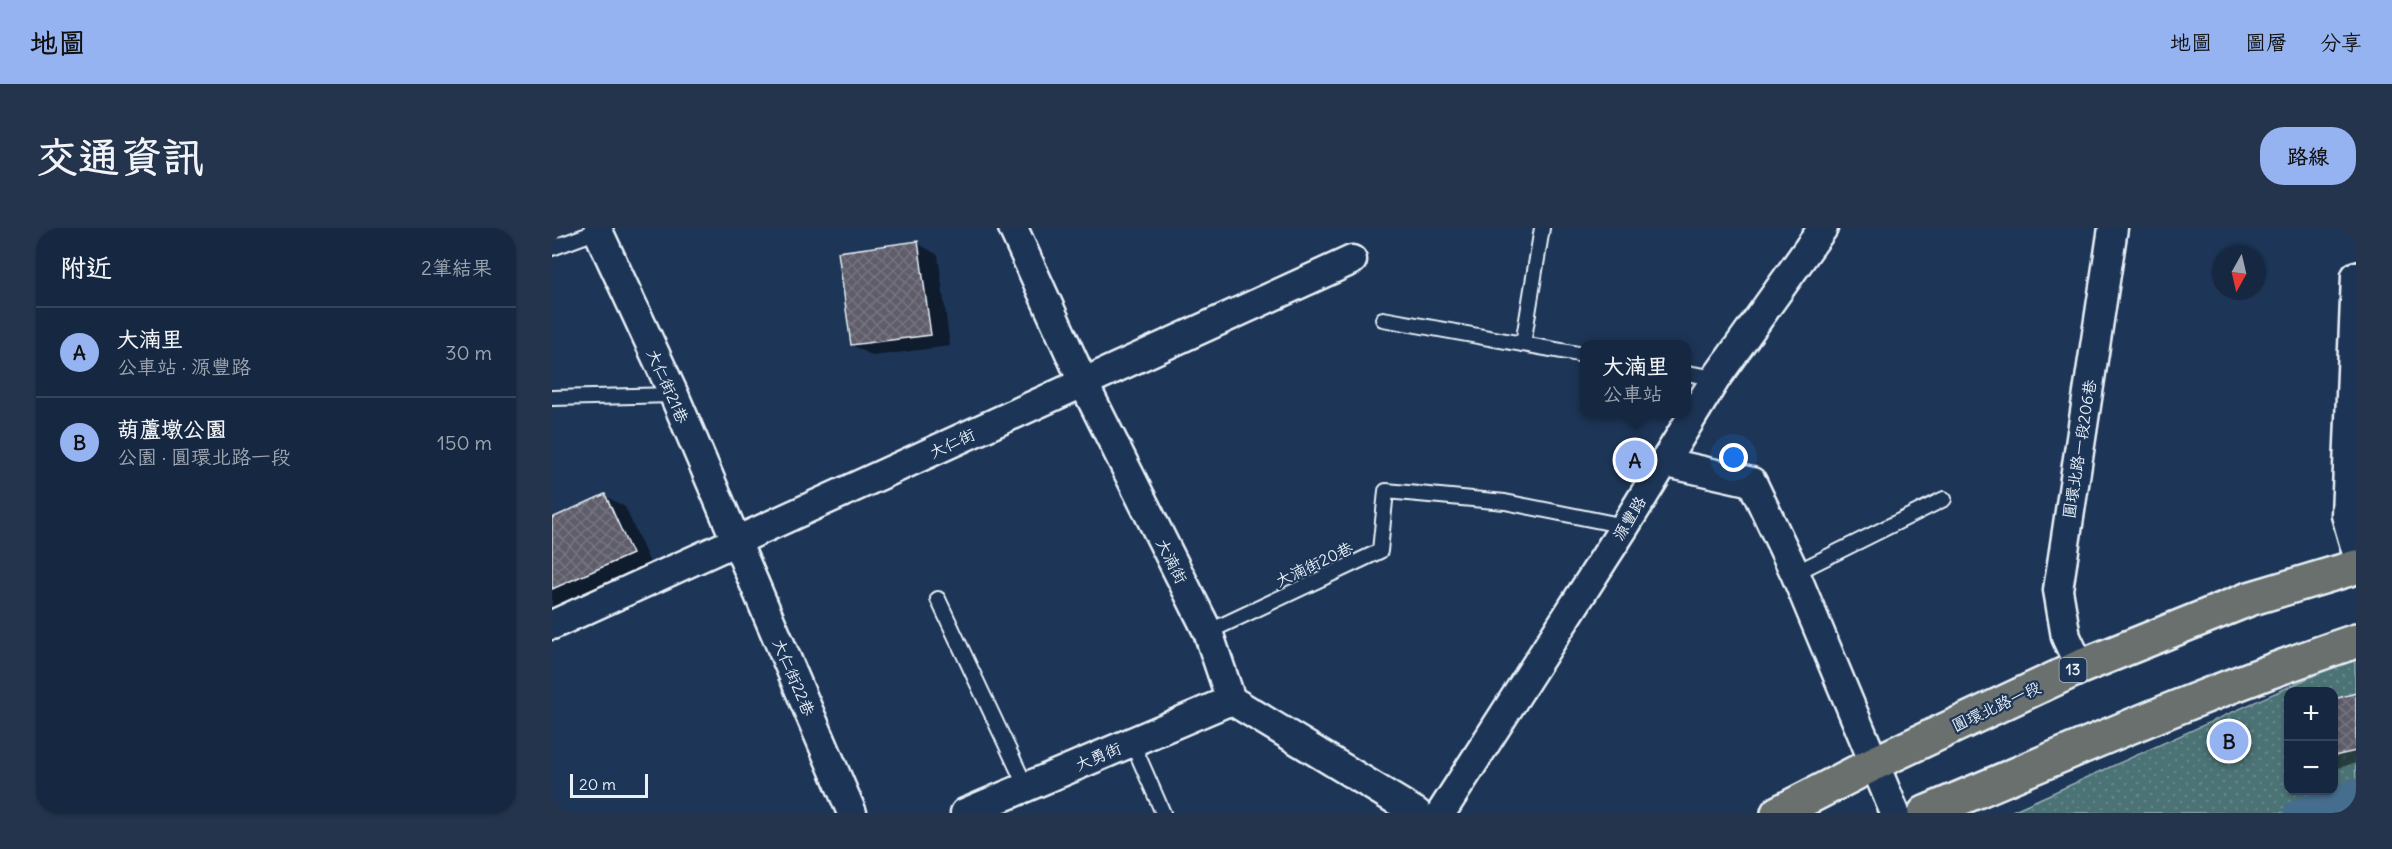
<!DOCTYPE html>
<html lang="zh-TW">
<meta charset="utf-8">
<style>
:root{--surface:#162841;--page:#23344c;--text:#f1f3f6;--muted:#9ea6b1;--line:#35445a;--accent:#95b2f1}
body{margin:0;font-family:Delius,"LXGW WenKai TC",sans-serif;background:var(--page);color:var(--text)}
.controls{position:absolute;right:18px;bottom:18px;display:grid;overflow:hidden;border-radius:12px;box-shadow:0 2px 4px #0004}
.controls button{width:54px;height:54px;display:grid;place-items:center;padding:0;border:0;border-bottom:2px solid var(--line);background:var(--surface);color:var(--text);font:30px sans-serif}
.compass{position:absolute;left:1660px;top:18px;width:54px;height:54px;border-radius:50%;background:var(--surface);box-shadow:0 2px 4px #0004;rotate:188deg}
.scale{position:absolute;left:18px;bottom:15px;width:78px;box-sizing:border-box;padding-left:6px;border:3px solid #e8f1f8;border-top:0;font-size:16px;line-height:21px;white-space:nowrap;color:#e8f1f8;-webkit-text-stroke:4px #1d3557;paint-order:stroke}
.you{position:absolute;left:1182px;top:230px;width:21px;height:21px;margin:-15px;border:4px solid #fff;border-radius:50%;background:#1a73e8;box-shadow:0 0 0 9px #1a73e833}
.badge{display:grid;place-items:center;width:39px;height:39px;border-radius:50%;background:var(--accent);color:#111;font-size:20px;font-weight:700}
.pin{position:absolute;translate:-50% -50%;border:3px solid #fff;box-shadow:0 2px 6px #0006}
.popup{position:absolute;left:1028px;top:112px;width:111px;height:78px;box-sizing:border-box;display:grid;place-content:center;border-radius:12px;background:var(--surface);filter:drop-shadow(0 2px 4px #0005);font-size:20px;white-space:nowrap;color:var(--muted)}
.popup b{font-size:22px;color:var(--text)}
.popup::after{content:'';position:absolute;left:50%;top:100%;margin-left:-12px;border:12px solid transparent;border-top-color:var(--surface)}
.list{margin:0;padding:0;list-style:none}
h2{display:flex;justify-content:space-between;align-items:center;height:78px;margin:0;padding:0 24px;font-size:26px}
h2 small{font-size:20px;font-weight:400;color:var(--muted)}
.list li{display:grid;grid-template-columns:39px 1fr auto;gap:18px;align-items:center;box-sizing:border-box;height:90px;padding:0 24px;border-top:2px solid var(--line)}
.list b{display:block;font-size:22px;white-space:nowrap}
.list p{margin:0;font-size:20px;white-space:nowrap;color:var(--muted)}
.list em{font-size:20px;font-style:normal;color:var(--muted)}
.map{position:relative;flex:none;width:1804px;height:585px;overflow:hidden;border-radius:24px}
header{display:flex;align-items:center;gap:36px;box-sizing:border-box;height:84px;padding:0 30px;background:var(--accent);color:#111}
header strong{font-size:28px}
nav{display:flex;gap:33px;margin-inline-start:auto;font-size:21px}
.intro{display:flex;align-items:center;justify-content:space-between;box-sizing:border-box;height:144px;padding:0 36px}
h1{margin:0;font-size:42px}
.button{padding:15px 27px;border-radius:24px;background:var(--accent);color:#111;font-size:21px;font-weight:700}
main{display:flex;gap:36px;padding:0 36px}
aside{flex:1;background:var(--surface);border-radius:24px;box-shadow:0 2px 4px #0004}
.map>svg:first-child{display:block}
</style>
<header>
<strong>地圖</strong>
<nav><a>地圖</a><a>圖層</a><a>分享</a></nav>
</header>
<div class="intro"><h1>交通資訊</h1><a class="button">路線</a></div>
<main>
<aside>
<h2>附近<small>2筆結果</small></h2>
<ul class="list">
<li><span class="badge">A</span><div><b>大湳里</b><p>公車站 · 源豐路</p></div><em>30 m</em></li>
<li><span class="badge">B</span><div><b>葫蘆墩公園</b><p>公園 · 圓環北路一段</p></div><em>150 m</em></li>
</ul>
</aside>
<div class="map">
<svg width="1804" height="585" viewBox="0 0 1804 585">
<defs>
<pattern id="park-dots" width="8" height="8" patternUnits="userSpaceOnUse" patternTransform="scale(1.5)"><rect width="8" height="8" fill="#4c7275"/><path d="M2 2h.1M6 6h.1" fill="none" stroke="#668789" stroke-width="1.8" stroke-linecap="round"/></pattern>
<pattern id="building-cross-hatch" width="8" height="8" patternUnits="userSpaceOnUse" patternTransform="scale(1.5)"><rect width="8" height="8" fill="#5f5d6b"/><path d="M0 0l8 8M0 8l8-8" fill="none" stroke="#767581"/></pattern>
</defs>
<rect width="100%" height="100%" fill="#1d3557"/>
<filter id="ink" filterUnits="userSpaceOnUse"><feTurbulence type="fractalNoise" baseFrequency=".0167" numOctaves="2"/><feDisplacementMap in="SourceGraphic" scale="12" xChannelSelector="R" yChannelSelector="G"/><feConvolveMatrix kernelMatrix="1 2 1 2 8 2 1 2 1" color-interpolation-filters="sRGB"/></filter>
<g filter="url(#ink)">
<path fill="url(#park-dots)" stroke="#9ab2b6" stroke-width="1.5" fill-rule="evenodd" d="M1803 429 1804 585H1456ZM1736 464H1782V562H1736Z"/>
<g fill="#0007">
<polygon points="365,15 386,27 398,118 321,128 300,117"/>
<polygon points="53,268 73,279 99,337 0,382 0,291"/>
<polygon points="1804,467 1804,535 1782,541 1782,472"/>
</g>
<g fill="none" stroke-linecap="round" stroke-linejoin="round">
<polyline stroke="#456d8d" stroke-width="27" points="1745,585 1804,564"/>
</g>
<g fill="url(#building-cross-hatch)" stroke="#e8f1f8" stroke-width="1.5">
<polygon points="366,13 379,107 299,117 286,24"/>
<polygon points="53,266 80,326 0,361 0,290"/>
<polygon points="1804,465 1804,523 1782,528 1782,471"/>
</g>
<g fill="none" stroke-linecap="round" stroke-linejoin="round">
<g stroke="#e8f1f8" stroke-width="18">
<g id="lane">
<polyline points="0,20 49,2"/>
<polyline points="831,91 1032,127"/>
<polyline points="971,116 990,0"/>
<polyline points="1134,145 1164,150"/>
<polyline points="0,170 122,167"/>
<polyline points="1243,345 1392,271"/>
<polyline points="386,371 474,559"/>
<polyline points="656,404 828,323 834,263 953,274 1073,298"/>
<polyline points="580,514 611,585"/>
</g>
</g>
<g stroke="#e8f1f8" stroke-width="33">
<g id="street">
<polyline points="461,0 531,154 656,404 679,472 865,585"/>
<polyline points="46,3 122,167 300,585"/>
<polyline points="1804,48 1794,287 1804,322"/>
<polyline points="1111,234 1200,254 1243,345 1343,585"/>
<polyline points="0,397 800,32"/>
<polyline points="1528,439 1514,409 1506,362 1561,0"/>
<polyline points="413,585 679,472"/>
<polyline points="889,585 1073,298 1164,150 1271,0"/>
</g>
</g>
<g stroke="#e8f1f8" stroke-width="38">
<g id="primary">
<polyline points="1226,585 1321,536 1528,439 1697,371 1804,339"/>
<path d="M1373 585C1516 525 1657 462 1804 413"/>
</g>
</g>
<use href="#lane" stroke="#1d3557" stroke-width="14"/>
<use href="#street" stroke="#1d3557" stroke-width="28"/>
<use href="#primary" stroke="#6b706d" stroke-width="33"/>
</g>
</g>
<g text-anchor="middle" stroke-width="4.5" stroke-linejoin="round" paint-order="stroke">
<rect fill="#1d3557" stroke="#abb9c8" stroke-width="1.5" x="1507.5" y="430" width="27" height="24" rx="4.5"/>
<g font-size="15" font-weight="bold" fill="#e8f1f8">
<text x="1521" y="447">13</text>
</g>
<g font-size="16" fill="#e8f1f8" stroke="#1d3557">
<text transform="translate(116 158) rotate(66)" y="6">大仁街21巷</text>
<text transform="translate(400 215) rotate(-25)" y="6">大仁街</text>
<text transform="translate(1527 221) rotate(-81)" y="6">圓環北路一段206巷</text>
<text transform="translate(1077 290) rotate(-59)" y="6">源豐路</text>
<text transform="translate(620 333) rotate(63)" y="6">大湳街</text>
<text transform="translate(762 336) rotate(-25)" y="6">大湳街20巷</text>
<text transform="translate(242 449) rotate(67)" y="6">大仁街22巷</text>
<text transform="translate(1444 478) rotate(-25)" y="6">圓環北路一段</text>
<text transform="translate(546 528) rotate(-23)" y="6">大勇街</text>
</g>
</g>
</svg>
<div class="controls">
<button>+</button>
<button>−</button>
</div>
<svg class="compass" viewBox="-18 -18 36 36"><path d="M0-13l5 13h-10z" fill="#e53935"/><path d="M0 13l5-13h-10z" fill="#9ea6b1"/></svg>
<div class="scale">20 m</div>
<div class="you"></div>
<div class="pin badge" style="left:1083px;top:232px">A</div>
<div class="popup"><b>大湳里</b>公車站</div>
<div class="pin badge" style="left:1677px;top:513px">B</div>
</div>
</main>
